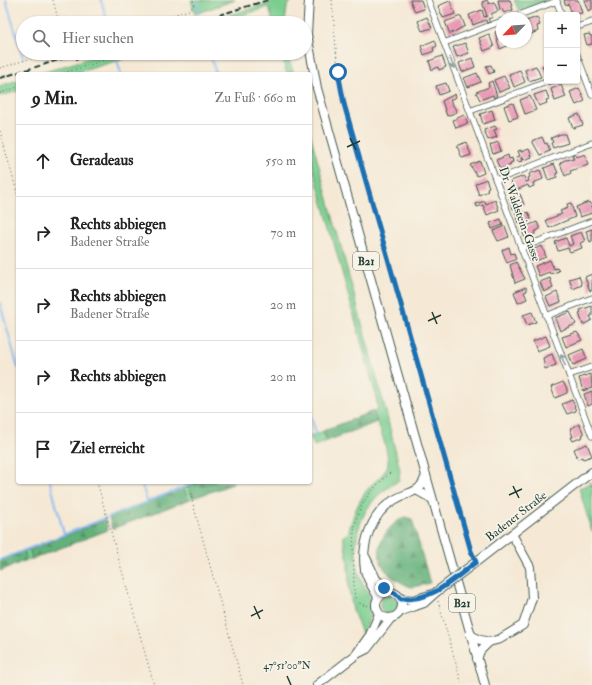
<!DOCTYPE html>
<html lang="de">
<meta charset="utf-8">
<style>
:root{--surface:#fff;--page:#f6f6f6;--text:#222;--muted:#767676;--line:#e0e0e0}
body{margin:0;font-family:"IM FELL Double Pica",serif;background:var(--page);color:var(--text)}
.controls{position:absolute;right:12px;top:12px;display:grid;overflow:hidden;border-radius:4px;box-shadow:0 1px 3px #0004}
.controls button{width:36px;height:36px;display:grid;place-items:center;padding:0;border:0;border-bottom:1px solid var(--line);background:var(--surface);color:var(--text);font:20px sans-serif}
.compass{position:absolute;left:496px;top:12px;width:36px;height:36px;border-radius:50%;background:var(--surface);box-shadow:0 1px 3px #0004;rotate:245deg}
.stop{position:absolute;width:12px;height:12px;margin:-9px;border:3px solid #1f6fb2;border-radius:50%;background:#fff}
.stop.end{background:#1f6fb2;border-color:#fff;box-shadow:0 1px 4px #0008}
.list{margin:0;padding:0;list-style:none}
h2{display:flex;justify-content:space-between;align-items:center;height:52px;margin:0;padding:0 16px;font-size:17px}
h2 small{font-size:13px;font-weight:400;color:var(--muted)}
.list li{display:grid;grid-template-columns:26px 1fr auto;gap:12px;align-items:center;box-sizing:border-box;height:72px;padding:0 16px;border-top:1px solid var(--line)}
.list b{display:block;font-size:15px;white-space:nowrap}
.list p{margin:0;font-size:13px;white-space:nowrap;color:var(--muted)}
.list em{font-size:13px;font-style:normal;color:var(--muted)}
.icon{flex:none;width:22px;height:22px;fill:none;stroke:currentColor;stroke-width:2;stroke-linecap:round;stroke-linejoin:round}
.map{position:relative;flex:none;width:592px;height:685px;overflow:hidden}
.search{position:absolute;background:var(--surface);box-shadow:0 1px 3px #0004;left:16px;top:16px;width:296px;height:44px;display:flex;align-items:center;gap:10px;box-sizing:border-box;padding:0 14px;border-radius:22px;color:var(--muted);font-size:15px}
.panel{position:absolute;background:var(--surface);box-shadow:0 1px 3px #0004;left:16px;top:72px;width:296px;height:412px;border-radius:4px}
.map>svg:first-child{display:block}
</style>
<div class="map">
<svg width="592" height="685" viewBox="0 0 592 685">
<defs>
<pattern id="forest-firs" width="22" height="20" patternUnits="userSpaceOnUse"><rect width="22" height="20" fill="#64b17a"/><path d="M5 1l3.5 6h-7zM16 11l3.5 6h-7z" fill="#529165"/></pattern>
<pattern id="building-hatch" width="6" height="6" patternUnits="userSpaceOnUse"><rect width="6" height="6" fill="#f09db9"/><path d="M-1 1l2-2M0 6l6-6M5 7l2-2" fill="none" stroke="#c28197"/></pattern>
</defs>
<rect width="100%" height="100%" fill="#f7f3e8"/>
<filter id="ink" filterUnits="userSpaceOnUse"><feTurbulence type="fractalNoise" baseFrequency=".025" numOctaves="2"/><feDisplacementMap in="SourceGraphic" scale="8" xChannelSelector="R" yChannelSelector="G"/><feConvolveMatrix kernelMatrix="1 2 1 2 8 2 1 2 1" color-interpolation-filters="sRGB"/></filter>
<filter id="wash" filterUnits="userSpaceOnUse"><feTurbulence type="fractalNoise" baseFrequency=".012" numOctaves="4" result="noise"/><feDisplacementMap in="SourceGraphic" scale="16" xChannelSelector="R" yChannelSelector="G"/><feGaussianBlur stdDeviation="0.9" result="paint"/><feColorMatrix in="noise" values="0 0 0 0 0 0 0 0 0 0 0 0 0 0 0 0 0 1.4 0 .05"/><feComposite in="paint" operator="in"/></filter>
<g filter="url(#wash)">
<rect width="100%" height="100%" fill="#f5e9d5"/>
<g fill="#7bce90" stroke="#4d8662">
<polygon points="191,0 235,0 195,14"/>
<polygon points="278,0 292,0 287,7 285,23 273,23 269,7 217,23 204,23"/>
<polygon points="514,0 548,0 519,11"/>
<polygon points="106,53 142,53 73,74 38,74"/>
<path d="M280 53H287C288 61 292 66 294 74H287Z"/>
<polygon points="18,80 18,91 0,96 0,86"/>
<path d="M310 133 385 408 400 470 399 480C394 484 387 488 382 492 358 512 351 545 359 573 360 580 365 586 368 593 372 606 371 622 362 633L353 611 349 589 348 561 343 536 348 534C352 518 358 501 368 489 375 480 388 473 388 462 387 444 379 428 373 411L378 409 375 392 310 156Z"/>
<polygon points="323,431 327,441 314,446 311,437"/>
<polygon points="592,483 592,532 579,488"/>
<polygon points="189,486 193,498 188,500 184,488"/>
<polygon points="30,550 32,559 22,562 25,557 24,551"/>
<circle cx="389" cy="605" r="9"/>
</g>
<g fill="url(#forest-firs)" stroke="#427757">
<polygon points="373,411 377,422 327,441 323,431"/>
<polygon points="199,482 233,482 233,484 193,498 189,486"/>
<polygon points="184,488 188,500 112,529 109,517"/>
<path d="M405 517 412 519 430 583C424 584 417 587 411 587 407 586 401 582 397 580 368 564 378 529 405 517Z"/>
<polygon points="105,520 108,530 32,559 30,550"/>
<polygon points="24,551 26,557 22,562 0,571 0,561"/>
</g>
<g fill="none" stroke-linecap="round" stroke-linejoin="round">
<g stroke="#81b6ef" stroke-width="2">
<polyline points="6,0 23,58"/>
<polyline points="101,0 108,23"/>
<polyline points="196,0 199,13"/>
<polyline points="202,22 202,23"/>
<polyline points="210,53 216,74"/>
<polyline points="117,60 121,74"/>
<polyline points="0,303 18,368"/>
<polyline points="310,412 316,434 310,436"/>
<polyline points="50,482 64,534"/>
<polyline points="141,482 147,501"/>
<polyline points="189,485 196,482"/>
<polyline points="109,517 187,486"/>
<polyline points="0,560 106,518"/>
</g>
</g>
<g id="blocks">
<g fill="url(#building-hatch)">
<polygon points="410,0 421,0 424,9 415,12"/>
<polygon points="487,0 489,4 494,2 498,11 491,14 493,17 488,19 490,22 487,23 486,20 473,25 469,15 482,10 484,17 487,16 482,2"/>
<polygon points="498,0 510,0 513,10 504,13 502,9 500,10"/>
<polygon points="564,0 578,0 582,13 572,15 569,5 565,4"/>
<polygon points="584,0 592,0 592,9 588,11"/>
<polygon points="450,1 455,14 443,18 438,6"/>
<polygon points="461,16 465,26 450,34 445,22"/>
<polygon points="427,17 432,28 422,31 418,21"/>
<polygon points="537,17 540,25 537,26 538,31 531,34 526,21"/>
<polygon points="502,29 502,42 506,42 507,46 500,49 495,32"/>
<polygon points="489,34 494,47 484,51 479,38"/>
<polygon points="590,34 590,36 592,36 592,44 587,45 584,35"/>
<polygon points="435,40 437,46 433,48 434,51 424,55 421,46"/>
<polygon points="465,43 469,53 457,57 453,47"/>
<polygon points="442,56 446,67 439,70 438,67 432,70 429,61"/>
<polygon points="472,58 475,67 462,72 459,63"/>
<polygon points="547,64 547,77 542,66"/>
<polygon points="491,65 494,72 489,74 486,66"/>
<polygon points="536,66 541,77 529,81 525,70"/>
<polygon points="520,70 525,82 514,87 509,74"/>
<polygon points="477,73 481,82 468,87 464,78"/>
<polygon points="504,76 510,88 499,92 494,80"/>
<polygon points="492,81 497,96 494,98 493,95 480,100 476,92 489,87 488,83"/>
<polygon points="446,83 449,91 439,95 436,86"/>
<polygon points="561,85 566,97 555,101 551,89"/>
<polygon points="579,88 585,101 576,105 570,92"/>
<polygon points="546,91 549,99 546,100 547,103 539,106 534,95"/>
<polygon points="455,94 456,97 450,100 457,112 447,116 442,101"/>
<polygon points="530,96 536,110 525,114 520,100"/>
<polygon points="513,103 518,117 509,120 504,106"/>
<polygon points="492,110 495,120 483,124 480,114"/>
<polygon points="579,114 583,125 573,128 569,118"/>
<polygon points="464,115 468,123 456,128 453,120"/>
<polygon points="495,126 497,129 494,130 497,137 488,140 484,130"/>
<polygon points="561,134 565,134 568,143 553,148 551,143 553,142 551,138"/>
<polygon points="542,137 545,144 547,143 550,151 540,155 532,141"/>
<polygon points="466,142 471,155 462,158 457,146"/>
<polygon points="498,142 501,151 493,154 490,145"/>
<polygon points="529,149 532,157 524,160 522,157 521,158 522,161 518,162 516,157 520,156 518,151 521,150 521,152"/>
<polygon points="575,154 577,157 585,154 588,165 570,171 571,173 565,176 560,163 565,160 574,159 572,155"/>
<polygon points="508,155 509,159 512,158 513,162 510,163 511,165 500,169 496,160"/>
<polygon points="480,161 484,173 477,176 470,165"/>
<polygon points="554,164 558,173 556,173 557,177 548,180 544,168"/>
<polygon points="540,170 543,179 533,183 534,186 529,188 528,185 514,191 511,181 524,176 526,182 529,181 528,178 530,177 529,174"/>
<polygon points="486,179 489,187 487,188 488,191 479,195 475,184"/>
<polygon points="520,194 524,205 513,209 509,198"/>
<polygon points="495,200 499,210 487,215 483,205 477,207 476,204 485,201 486,204"/>
<polygon points="588,202 590,203 592,213 580,217 576,207"/>
<polygon points="571,203 575,217 549,228 546,220 562,214 560,211 568,208 567,204"/>
<polygon points="521,209 523,214 528,212 531,219 519,223 515,211"/>
<polygon points="501,219 503,225 492,229 490,223"/>
<polygon points="537,222 540,229 534,232 535,234 525,238 521,228"/>
<polygon points="505,226 509,237 498,241 493,231"/>
<polygon points="592,229 592,241 590,242 586,231"/>
<polygon points="581,232 585,241 580,243 582,248 570,252 568,248 558,251 555,242 566,238 569,246 573,244 570,236"/>
<polygon points="542,246 546,257 533,262 529,251"/>
<polygon points="509,247 511,254 514,253 516,259 507,263 502,250"/>
<polygon points="550,260 554,269 557,268 559,271 550,274 549,272 539,276 535,266"/>
<polygon points="516,262 525,279 515,283 510,265"/>
<polygon points="592,274 592,290 590,291 585,277"/>
<polygon points="579,276 582,285 573,289 569,279"/>
<polygon points="550,278 553,288 544,292 540,282"/>
<polygon points="526,287 527,291 524,292 527,299 518,303 514,292"/>
<polygon points="557,292 561,302 550,306 546,297"/>
<polygon points="592,306 592,316 590,316 592,320 583,325 579,313 581,312 580,310"/>
<polygon points="532,312 536,322 527,325 523,315"/>
<polygon points="570,312 576,324 560,331 555,318"/>
<polygon points="577,332 582,340 566,347 562,337"/>
<polygon points="546,336 550,346 537,351 533,341"/>
<polygon points="583,349 587,359 573,365 569,355"/>
<polygon points="552,354 556,365 545,369 543,358"/>
<polygon points="591,374 592,388 583,391 579,378"/>
<polygon points="563,382 567,389 567,393 555,398 551,387"/>
<polygon points="592,391 592,404 588,406 584,394"/>
<polygon points="572,400 575,406 574,406 576,411 567,414 562,404"/>
<polygon points="579,424 584,434 582,435 583,437 573,441 571,437 573,437 570,429"/>
<polygon points="587,444 592,456 583,459 582,457 578,459 574,449"/>
</g>
</g>
</g>
<g filter="url(#ink)">
<use href="#blocks" fill-opacity="0" stroke="#3f574c" stroke-width="1"/>
<g fill="none" stroke-linecap="round" stroke-linejoin="round">
<g stroke="#3f574c" stroke-width="7">
<g id="street">
<polyline points="428,0 592,436"/>
<polyline points="556,0 562,15"/>
<polyline points="511,18 557,1"/>
<polyline points="577,27 592,22"/>
<polyline points="444,43 502,21"/>
<polyline points="577,55 592,95"/>
<polyline points="470,111 549,81"/>
<polyline points="496,180 592,143"/>
<polyline points="521,248 592,221"/>
<polyline points="546,316 592,298"/>
<polyline points="569,375 592,367"/>
</g>
</g>
<g stroke="#3f574c" stroke-width="10">
<g id="secondary">
<polyline points="418,491 432,499"/>
<polyline points="366,558 376,579 389,592"/>
<polyline points="472,565 592,472"/>
<circle cx="389" cy="605" r="13"/>
<path d="M379 598C374 590 367 580 365 570 361 544 371 514 394 500 410 490 420 495 426 475"/>
<polyline points="401,599 413,600 433,594"/>
<polyline points="401,611 424,603 435,593"/>
<polyline points="470,634 477,639 489,642"/>
<polyline points="357,653 370,635 379,614"/>
<polyline points="477,659 480,651 489,642 500,639 523,625 532,598 530,567 512,534"/>
<polyline points="317,685 357,654 367,649 391,618"/>
</g>
</g>
<g stroke="#3f574c" stroke-width="10">
<polyline id="primary" points="309,0 307,34 317,88 485,685"/>
</g>
<g stroke="#3f574c" stroke-width="1" stroke-dasharray="1 3" stroke-linecap="butt">
<polyline points="53,0 59,23"/>
<polyline points="332,0 338,72 345,104 472,555"/>
<polyline points="146,23 189,10 194,6 193,0"/>
<polyline points="0,68 48,53"/>
<polyline points="60,74 127,53"/>
<polyline points="0,93 18,87"/>
<polyline points="0,131 18,196"/>
<polyline points="97,482 154,685"/>
<polyline points="187,482 243,685"/>
<polyline points="589,483 592,487"/>
<polyline points="438,601 462,685"/>
<path d="M376 606 363 605 356 601C353 591 354 579 354 568 351 524 355 503 390 473"/>
</g>
<use href="#street" stroke="#fff" stroke-width="5.5"/>
<use href="#secondary" stroke="#fff" stroke-width="8"/>
<use href="#primary" stroke="#fff" stroke-width="8"/>
<g stroke="#1f3d34" stroke-width="2" stroke-dasharray="6 3" stroke-linecap="butt">
<polyline points="179,23 198,17"/>
<polyline points="193,23 268,0"/>
<polyline points="76,59 95,53"/>
<polyline points="0,78 81,53"/>
</g>
<g stroke="#3f574c" stroke-width="10" stroke-linecap="butt">
<polyline id="secondary-bridge" points="435,593 472,565"/>
</g>
<use href="#secondary-bridge" stroke="#fff" stroke-width="8"/>
</g>
<defs><path id="oneway-shaft" d="M-6 0H5M1.5-3L5.5 0L1.5 3" fill="none" stroke-width="1.6" stroke-linecap="round" stroke-linejoin="round"/></defs>
<g stroke="#8f9e9a">
<use href="#oneway-shaft" transform="translate(452 63) rotate(69)"/>
<use href="#oneway-shaft" transform="translate(563 360) rotate(-111)"/>
</g>
</g>
<g fill="none" stroke-linecap="round" stroke-linejoin="round" filter="url(#ink)">
<path stroke="#1f6fb2" stroke-width="5" d="M338 72 344 104 471 551 476 562C451 581 434 600 401 599L395 593 384 588"/>
</g>
<path fill="none" stroke="#1f3d34" stroke-width="1.5" d="M350 138 356 150M347 147 360 141M432 312 437 324M428 321 441 315M513 486 519 498M509 495 522 489M254 606 260 619M251 616 263 610M287 676 291 685"/>
<g text-anchor="middle" stroke-width="3.5" stroke-linejoin="round" paint-order="stroke">
<g fill="#f7f3e8" stroke="#60746a" stroke-width="1">
<rect x="353" y="252" width="26" height="18" rx="3"/>
<rect x="449" y="594" width="26" height="18" rx="3"/>
</g>
<g font-size="11" font-weight="bold" fill="#1f3d34">
<text x="366" y="265">B21</text>
<text x="462" y="607">B21</text>
</g>
<g font-size="12" fill="#1f3d34" stroke="#f7f3e8">
<text transform="translate(520 214) rotate(70)" y="4">Dr. Waldstein-Gasse</text>
<text transform="translate(516 516) rotate(-38)" y="4">Badener Straße</text>
</g>
</g>
<g font-size="10" text-anchor="middle" fill="#1f3d34" stroke="#f7f3e8" stroke-width="3.5" stroke-linejoin="round" paint-order="stroke">
<text x="287" y="669">47°51'00"N</text>
</g>
</svg>
<div class="controls">
<button>+</button>
<button>−</button>
</div>
<svg class="compass" viewBox="-18 -18 36 36"><path d="M0-13l5 13h-10z" fill="#e53935"/><path d="M0 13l5-13h-10z" fill="#767676"/></svg>
<div class="stop" style="left:338px;top:72px"></div>
<div class="stop end" style="left:384px;top:588px"></div>
<div class="search"><svg class="icon" aria-label="search" viewBox="0 0 24 24"><circle cx="10" cy="10" r="6"/><path d="M15 15l6 6"/></svg>Hier suchen</div>
<section class="panel">
<h2>9 Min.<small>Zu Fuß · 660 m</small></h2>
<ul class="list">
<li><svg class="icon" aria-label="ahead" viewBox="0 0 24 24"><path d="M12 20V5M6 11l6-6 6 6"/></svg><div><b>Geradeaus</b></div><em>550 m</em></li>
<li><svg class="icon" aria-label="right" viewBox="0 0 24 24"><path d="M7 20v-9h11M14 6l5 5-5 5"/></svg><div><b>Rechts abbiegen</b><p>Badener Straße</p></div><em>70 m</em></li>
<li><svg class="icon" aria-label="right" viewBox="0 0 24 24"><path d="M7 20v-9h11M14 6l5 5-5 5"/></svg><div><b>Rechts abbiegen</b><p>Badener Straße</p></div><em>20 m</em></li>
<li><svg class="icon" aria-label="right" viewBox="0 0 24 24"><path d="M7 20v-9h11M14 6l5 5-5 5"/></svg><div><b>Rechts abbiegen</b></div><em>20 m</em></li>
<li><svg class="icon" aria-label="arrive" viewBox="0 0 24 24"><path d="M6 21V4h12l-3 4 3 4H6"/></svg><div><b>Ziel erreicht</b></div></li>
</ul>
</section>
</div>
